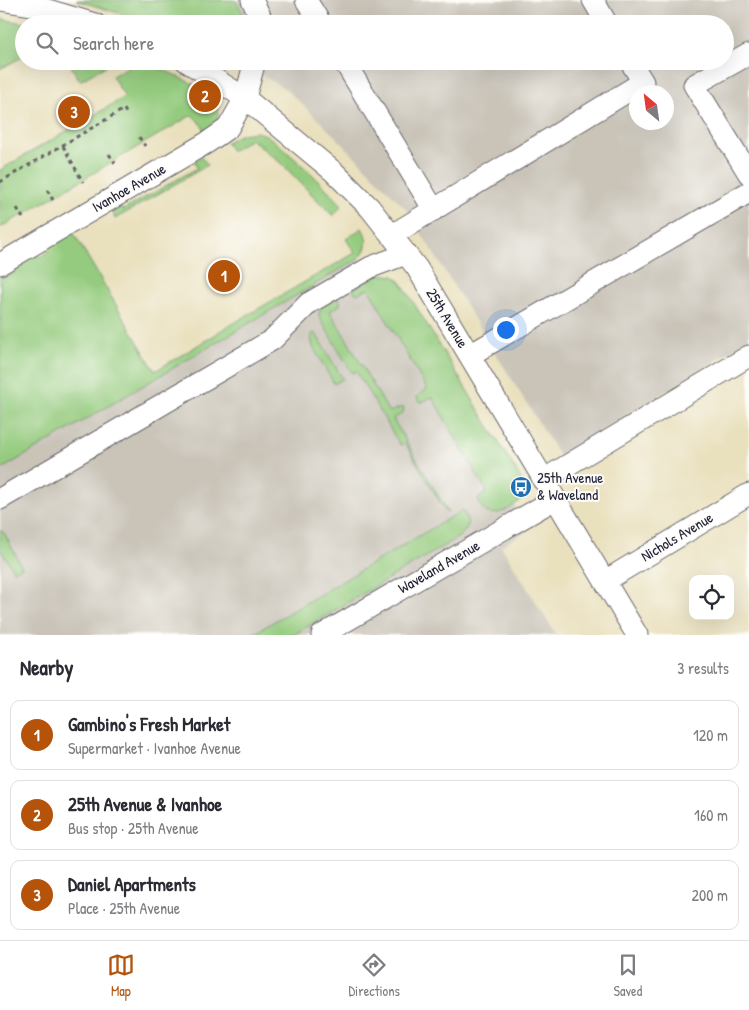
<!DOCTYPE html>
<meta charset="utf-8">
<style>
:root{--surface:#fff;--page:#f7f7f7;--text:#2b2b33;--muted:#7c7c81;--line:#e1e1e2;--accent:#b45309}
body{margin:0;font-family:"Patrick Hand",sans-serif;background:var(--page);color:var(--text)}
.controls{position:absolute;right:15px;bottom:15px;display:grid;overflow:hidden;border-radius:10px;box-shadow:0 5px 20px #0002}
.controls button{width:45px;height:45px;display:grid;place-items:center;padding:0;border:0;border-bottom:1px solid var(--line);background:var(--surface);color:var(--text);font:25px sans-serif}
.compass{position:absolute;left:629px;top:85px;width:45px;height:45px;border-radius:50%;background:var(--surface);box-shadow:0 5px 20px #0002;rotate:331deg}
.you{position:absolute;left:505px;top:329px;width:18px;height:18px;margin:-12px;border:4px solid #fff;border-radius:50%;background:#1a73e8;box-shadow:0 0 0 8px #1a73e833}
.badge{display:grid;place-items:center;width:32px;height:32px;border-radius:50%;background:var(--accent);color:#fff;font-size:16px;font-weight:700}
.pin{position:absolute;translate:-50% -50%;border:2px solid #fff;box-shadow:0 1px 5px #0006}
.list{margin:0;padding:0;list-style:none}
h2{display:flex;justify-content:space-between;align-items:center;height:65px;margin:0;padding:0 20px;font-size:21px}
h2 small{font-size:16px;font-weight:400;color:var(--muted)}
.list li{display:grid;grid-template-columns:32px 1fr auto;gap:15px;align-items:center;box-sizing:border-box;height:70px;margin:0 10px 10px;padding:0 10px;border:1px solid var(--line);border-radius:10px}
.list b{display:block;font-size:19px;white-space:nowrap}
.list p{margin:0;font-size:16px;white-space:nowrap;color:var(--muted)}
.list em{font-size:16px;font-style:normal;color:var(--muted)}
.icon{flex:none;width:28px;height:28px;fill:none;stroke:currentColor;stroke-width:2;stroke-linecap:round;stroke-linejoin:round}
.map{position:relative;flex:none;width:749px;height:635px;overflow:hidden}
.search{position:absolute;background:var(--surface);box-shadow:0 5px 20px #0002;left:15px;right:15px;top:15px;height:55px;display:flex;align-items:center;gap:12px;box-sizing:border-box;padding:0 18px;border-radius:28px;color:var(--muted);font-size:19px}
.sheet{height:305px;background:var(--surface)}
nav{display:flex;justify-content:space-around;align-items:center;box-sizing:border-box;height:70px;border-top:1px solid var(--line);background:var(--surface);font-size:14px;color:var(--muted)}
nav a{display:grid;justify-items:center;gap:2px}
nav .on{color:var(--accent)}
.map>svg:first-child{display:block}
</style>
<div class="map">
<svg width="749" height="635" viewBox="0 0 749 635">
<rect width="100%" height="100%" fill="#fdfcf7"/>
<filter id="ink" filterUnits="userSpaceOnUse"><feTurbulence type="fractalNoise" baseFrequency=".02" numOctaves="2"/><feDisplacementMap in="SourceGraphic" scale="10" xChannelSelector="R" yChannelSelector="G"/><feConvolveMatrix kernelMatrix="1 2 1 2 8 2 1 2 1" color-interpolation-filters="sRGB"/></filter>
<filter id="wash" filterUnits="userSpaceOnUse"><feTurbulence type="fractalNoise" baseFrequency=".0096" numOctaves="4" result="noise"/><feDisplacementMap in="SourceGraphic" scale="20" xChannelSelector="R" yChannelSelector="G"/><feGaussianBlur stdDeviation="1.12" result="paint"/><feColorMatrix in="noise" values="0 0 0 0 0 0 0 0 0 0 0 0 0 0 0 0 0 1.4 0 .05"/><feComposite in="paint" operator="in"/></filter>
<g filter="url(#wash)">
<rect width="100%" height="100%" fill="#e9e0bd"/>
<g fill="#c9c3b8" fill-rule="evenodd">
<path d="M106 0H749V340L560 457 407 210 334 135 287 90 239 61H725V24H171ZM636 92H666V122H636Z"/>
<polygon points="362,258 513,502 527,531 501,546 556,635 0,635 0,460 154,371"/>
</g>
<g fill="#94cb7e" stroke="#5b765c">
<polygon points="76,0 235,0 242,11 246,24 143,24 121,14"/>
<polygon points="0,19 30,24 24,24 24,56 0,69"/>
<polygon points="75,61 114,61 80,81 71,66 76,63"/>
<path d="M143 61C161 69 204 86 215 100 217 104 218 110 218 115 217 122 213 127 207 131 201 127 198 119 192 115L0 228V170L125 97 112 76 133 64Z"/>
<polygon points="256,132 266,135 277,143 312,174 342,205 333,216 283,165 251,139 231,151 226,142 242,134"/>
<polygon points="201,157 208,165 115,219 112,209 119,205 123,210 197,168 194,161"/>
<path d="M362 228C370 241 367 252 355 261L0 470V275L5 272 10 275 16 271V265L35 254 40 257 48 252V246L73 232 155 371 218 333V332L355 253 346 239Z"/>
<path d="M380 274 394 276 401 282 518 474C522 480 525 486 524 494 522 501 515 504 510 508 495 516 484 518 478 499L487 492 432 397 422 402 418 401 417 397 427 389 368 288 358 294 355 293 353 289Z"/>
<path d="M338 298 340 300V305L330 311 389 412 402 407 404 408 403 413 393 419 448 512 446 513 405 443 400 445 356 371 352 373 319 317C318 305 328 303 338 298Z"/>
<polygon points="313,333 316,334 343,379 334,384 314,349 312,344 311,336"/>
<path d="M463 510C470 523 469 527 459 537L293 635H251Z"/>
<polygon points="0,530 4,533 22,567 14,571 0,549"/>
</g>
</g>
<g filter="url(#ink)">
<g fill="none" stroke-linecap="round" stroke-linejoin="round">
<g stroke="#686468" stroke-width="23">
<g id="minor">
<polyline points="0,0 31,5 95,24"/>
<polyline points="252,0 260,16 261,24"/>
<polyline points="306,0 321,24"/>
<polyline points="593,0 607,24"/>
<polyline points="749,54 694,85 749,174"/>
<polyline points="186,61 245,98 334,172 370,208 417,268 637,635"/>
<polyline points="344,61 434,210"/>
<polyline points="392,235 643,82 630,61"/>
<polyline points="0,264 208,142 228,128 245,98 255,61"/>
<polyline points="470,355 749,192"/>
<polyline points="543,480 749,356"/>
<polyline points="0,499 272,340 309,303 371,267 406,254"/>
<polyline points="605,581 749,494"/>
<polyline points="322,635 555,499"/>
</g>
</g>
<g stroke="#686468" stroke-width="3" stroke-dasharray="4 4" stroke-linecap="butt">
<polyline points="139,137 145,146"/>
<polyline points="63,146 83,182"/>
<polyline points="109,154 115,163"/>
<polyline points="0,182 124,109 127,115"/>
<polyline points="47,190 53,200"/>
<polyline points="17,208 23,218"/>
</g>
<use href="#minor" stroke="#fff" stroke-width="21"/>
</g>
</g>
<defs>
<g id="bus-disc" transform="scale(1.125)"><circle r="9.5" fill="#1f6fb2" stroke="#fdfcf7"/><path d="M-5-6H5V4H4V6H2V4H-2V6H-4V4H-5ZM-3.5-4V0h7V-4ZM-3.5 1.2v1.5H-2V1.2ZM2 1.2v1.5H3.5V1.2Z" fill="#fff"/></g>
</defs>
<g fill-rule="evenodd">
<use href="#bus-disc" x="521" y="487"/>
</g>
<g text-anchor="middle" stroke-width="4" stroke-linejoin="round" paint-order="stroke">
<g font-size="15" fill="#22223b" stroke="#fdfcf7">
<text transform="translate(129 188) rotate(-30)" y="5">Ivanhoe Avenue</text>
<text transform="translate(447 318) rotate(59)" y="5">25th Avenue</text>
<text transform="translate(677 537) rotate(-31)" y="5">Nichols Avenue</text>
<text transform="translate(439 567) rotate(-30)" y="5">Waveland Avenue</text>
</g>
<g font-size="15" fill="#22223b" stroke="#fdfcf7" text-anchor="start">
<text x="537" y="483">25th Avenue<tspan x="537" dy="17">&amp; Waveland</tspan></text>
</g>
</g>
</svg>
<div class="controls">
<button><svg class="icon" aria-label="locate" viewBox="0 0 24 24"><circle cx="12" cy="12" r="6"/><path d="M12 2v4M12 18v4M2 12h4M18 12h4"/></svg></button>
</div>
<svg class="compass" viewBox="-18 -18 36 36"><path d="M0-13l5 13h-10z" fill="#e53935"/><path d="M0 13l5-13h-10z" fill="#7c7c81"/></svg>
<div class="you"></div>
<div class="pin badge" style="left:224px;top:276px">1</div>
<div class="pin badge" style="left:205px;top:96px">2</div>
<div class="pin badge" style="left:74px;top:112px">3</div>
<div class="search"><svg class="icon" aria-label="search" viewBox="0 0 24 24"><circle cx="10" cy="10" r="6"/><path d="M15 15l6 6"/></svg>Search here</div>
</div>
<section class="sheet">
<h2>Nearby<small>3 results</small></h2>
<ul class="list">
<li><span class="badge">1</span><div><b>Gambino's Fresh Market</b><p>Supermarket · Ivanhoe Avenue</p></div><em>120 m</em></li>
<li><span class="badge">2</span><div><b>25th Avenue &amp; Ivanhoe</b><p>Bus stop · 25th Avenue</p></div><em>160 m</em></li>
<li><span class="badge">3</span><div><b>Daniel Apartments</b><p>Place · 25th Avenue</p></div><em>200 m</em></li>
</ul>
</section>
<nav>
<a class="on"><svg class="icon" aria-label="map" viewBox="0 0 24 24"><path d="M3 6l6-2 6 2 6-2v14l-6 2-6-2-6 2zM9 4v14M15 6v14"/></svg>Map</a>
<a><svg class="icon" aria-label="directions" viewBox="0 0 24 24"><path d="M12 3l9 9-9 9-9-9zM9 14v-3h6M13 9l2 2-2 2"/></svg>Directions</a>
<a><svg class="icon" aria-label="saved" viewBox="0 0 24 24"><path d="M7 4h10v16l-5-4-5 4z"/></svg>Saved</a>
</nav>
